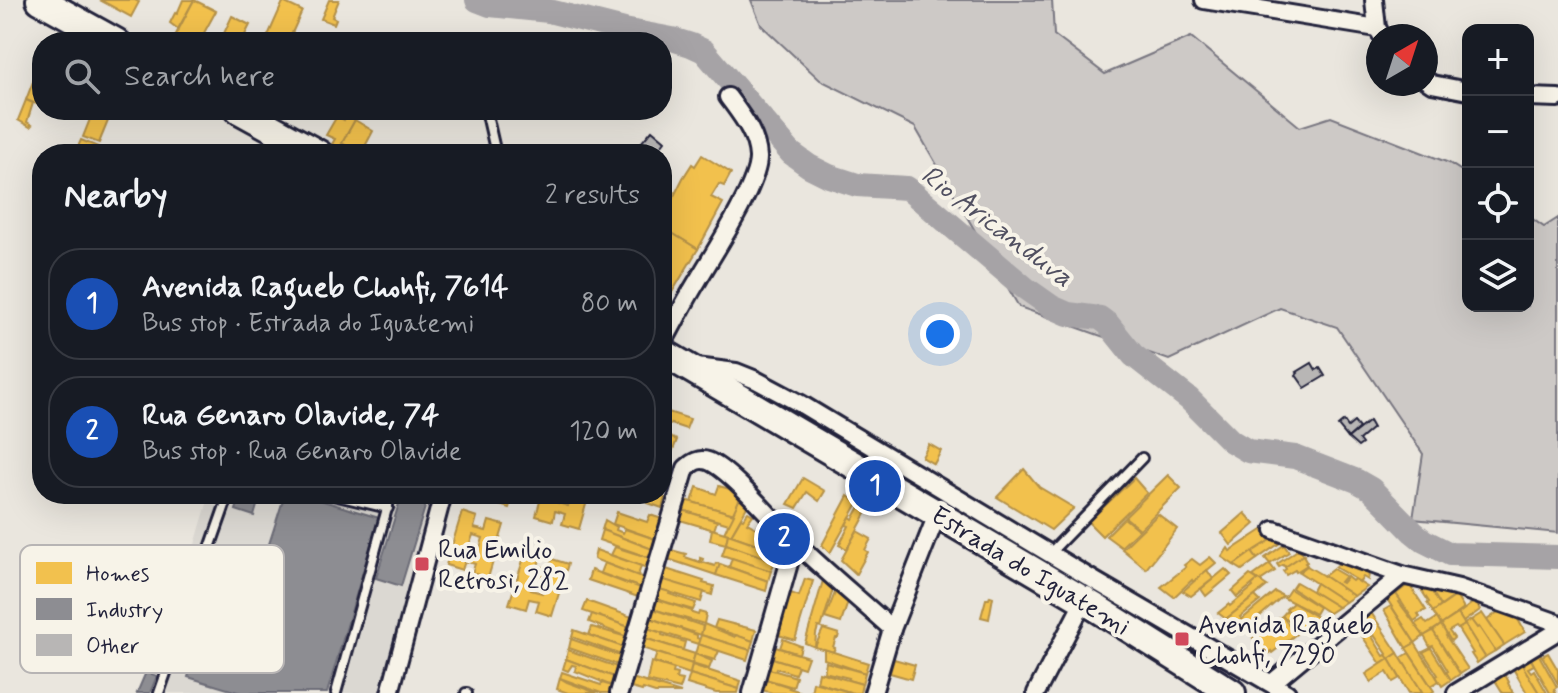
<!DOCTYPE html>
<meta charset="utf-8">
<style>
:root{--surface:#171b24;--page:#20242c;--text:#f1f3f6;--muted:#9ea1a6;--line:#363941;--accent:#1a73e8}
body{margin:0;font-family:Mynerve,sans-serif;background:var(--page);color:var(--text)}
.controls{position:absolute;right:24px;top:24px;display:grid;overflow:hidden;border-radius:16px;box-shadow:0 8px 32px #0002}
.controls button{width:72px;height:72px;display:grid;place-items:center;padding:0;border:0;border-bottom:2px solid var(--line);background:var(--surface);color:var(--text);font:40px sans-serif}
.compass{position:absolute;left:1366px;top:24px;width:72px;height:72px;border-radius:50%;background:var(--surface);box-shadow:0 8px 32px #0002;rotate:39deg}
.you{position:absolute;left:940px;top:334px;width:28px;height:28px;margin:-20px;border:6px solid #fff;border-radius:50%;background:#1a73e8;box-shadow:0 0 0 12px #1a73e833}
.badge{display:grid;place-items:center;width:52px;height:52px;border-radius:50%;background:var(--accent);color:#fff;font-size:26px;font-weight:700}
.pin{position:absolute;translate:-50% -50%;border:4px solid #fff;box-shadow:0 2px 8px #0006}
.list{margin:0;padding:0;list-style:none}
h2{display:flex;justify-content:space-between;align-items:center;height:104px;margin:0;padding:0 32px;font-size:34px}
h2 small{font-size:26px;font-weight:400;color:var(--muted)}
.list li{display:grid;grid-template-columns:52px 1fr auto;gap:24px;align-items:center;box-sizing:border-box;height:112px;margin:0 16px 16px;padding:0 16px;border:2px solid var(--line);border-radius:32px}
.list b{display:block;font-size:30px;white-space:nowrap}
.list p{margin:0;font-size:26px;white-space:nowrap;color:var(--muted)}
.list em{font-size:26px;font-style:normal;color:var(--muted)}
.icon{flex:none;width:44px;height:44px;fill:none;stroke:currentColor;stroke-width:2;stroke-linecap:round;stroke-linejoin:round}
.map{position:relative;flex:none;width:1558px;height:693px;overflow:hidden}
.search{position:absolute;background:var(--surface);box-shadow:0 8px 32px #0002;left:32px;top:32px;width:640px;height:88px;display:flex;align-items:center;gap:20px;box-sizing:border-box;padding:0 28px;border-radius:32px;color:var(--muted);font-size:30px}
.panel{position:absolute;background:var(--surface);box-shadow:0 8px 32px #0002;left:32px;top:144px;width:640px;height:360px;border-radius:32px}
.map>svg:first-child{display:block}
</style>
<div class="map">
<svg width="1558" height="693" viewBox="0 0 1558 693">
<rect width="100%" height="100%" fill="#eae6de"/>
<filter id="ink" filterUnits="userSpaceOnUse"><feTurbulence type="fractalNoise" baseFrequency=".0125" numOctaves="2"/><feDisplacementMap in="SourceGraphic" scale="16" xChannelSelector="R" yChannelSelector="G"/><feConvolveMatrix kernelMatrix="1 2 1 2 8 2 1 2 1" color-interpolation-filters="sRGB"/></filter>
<g filter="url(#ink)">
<polygon fill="#dbd8d2" points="210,494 432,494 380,693 145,693 154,682"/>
<polygon fill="#cdc9c6" stroke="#787680" stroke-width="2" points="751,0 1052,0 1054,35 1105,74 1191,37 1300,127 1331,117 1449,163 1468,175 1468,306 1528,306 1528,216 1544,227 1558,218 1558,533 1413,519 1423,454 1337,327 1280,308 1169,360 1019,307 915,127 820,80 761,25"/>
<g fill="#f2c14e" stroke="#b49148" stroke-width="2" fill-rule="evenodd">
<polygon points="100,0 135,0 139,2 131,17"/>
<polygon points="183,0 194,0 178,29 170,23 175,13 177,14"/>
<polygon points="194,0 216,11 199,42 177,42 173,40"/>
<polygon points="329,0 339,0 332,17 336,19 334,24 321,19"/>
<polygon points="283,2 302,11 288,42 275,42 267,38"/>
<polygon points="232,16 250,25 242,41 239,39 238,42 220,42"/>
<polygon points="42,58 42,106 26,100"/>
<polygon points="26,100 33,103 27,122 32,125 30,127 18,120"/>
<polygon points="92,114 108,121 99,143 83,137"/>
<polygon points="337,116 344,120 346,116 355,120 340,148 332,144 335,139 326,135"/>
<polygon points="355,120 373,131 361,154 342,143"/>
<polygon points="81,140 98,147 95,154 81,154 76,151"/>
<polygon points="702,155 731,173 724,186 719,184 711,197 723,203 698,249 664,228 669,219 664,216 683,178 692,164 695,166"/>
<polygon points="662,227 698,249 668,299 662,295"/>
<polygon points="662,410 690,419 686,429 662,421"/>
<polygon points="662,434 677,440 670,457 662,454"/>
<polygon points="929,444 941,451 934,464 922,457"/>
<polygon points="1024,469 1039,487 1074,508 1051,530 997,497"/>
<polygon points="1168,475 1181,488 1140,529 1125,517"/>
<polygon points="803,478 825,491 819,501 807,492 797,508 788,504"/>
<polygon points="1134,478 1147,493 1102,536 1088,522"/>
<polygon points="719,486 737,491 740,498 734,514 692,502 697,487 716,494"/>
<polygon points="496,494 513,494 509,508 493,503"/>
<polygon points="542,494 561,494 558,503 568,506 572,494 589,494 579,529 562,524 565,514 555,511 553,521 536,516"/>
<polygon points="653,494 665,498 662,508 648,503 648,501 625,495"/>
<polygon points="848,496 858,503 830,553 822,545"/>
<polygon points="740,498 748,505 731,535 724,533"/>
<polygon points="685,500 734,514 729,524 682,510"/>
<polygon points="861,505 868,510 847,549 839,545 849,526 846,525 850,517 853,519"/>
<polygon points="682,510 717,521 714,530 680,520"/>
<path d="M462 512 477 517 474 528 486 531 489 521 504 525 488 578 472 573 475 564 465 561 462 570 446 565ZM473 535 483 538 478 555 467 552Z"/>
<polygon points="617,512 647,522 650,515 662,519 655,539 613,524"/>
<polygon points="748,512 753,515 747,523 767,534 771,528 781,538 777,551 731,535 741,518 743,519"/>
<polygon points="1245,513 1255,524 1231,545 1222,533"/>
<polygon points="1158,514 1177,529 1146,569 1122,549"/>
<polygon points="1124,518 1139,530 1121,547 1106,536"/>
<polygon points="605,520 617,527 616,530 623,533 625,529 655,539 652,549 602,530"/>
<polygon points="712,529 728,534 726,544 710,540"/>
<polygon points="602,530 652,549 650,558 599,540"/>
<polygon points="1262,530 1270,541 1234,565 1222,557 1228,548 1230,551"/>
<polygon points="857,531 871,539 865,550 868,552 856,574 841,560"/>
<polygon points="728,534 779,552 776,562 726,544"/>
<polygon points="1276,537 1280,543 1257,559 1252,552"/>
<polygon points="726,544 775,561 771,571 722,555"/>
<polygon points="1284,545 1289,552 1270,564 1265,558"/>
<polygon points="615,547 650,558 647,568 611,555"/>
<polygon points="1299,549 1304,555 1285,567 1283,565 1279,567 1277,564"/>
<polygon points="596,550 641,566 638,576 594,559"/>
<polygon points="671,550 686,554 685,557 700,562 700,558 703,559 702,562 715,566 716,563 720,564 716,575 668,559"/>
<path d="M526 551 541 556 538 566 549 569 552 559 568 564 552 616 536 611 539 601 529 599 526 609 509 604ZM536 574 547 577 542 593 531 590Z"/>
<polygon points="1252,552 1257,559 1242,570 1234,565"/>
<polygon points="1303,555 1307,562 1305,563 1307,565 1296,572 1295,570 1286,575 1283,571 1286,569 1285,567"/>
<polygon points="1210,557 1216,563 1193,582 1192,580 1174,597 1161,587 1186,567 1184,565 1192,559 1200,565"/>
<polygon points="732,558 771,571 768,581 729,567"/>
<polygon points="1349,559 1365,563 1369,574 1368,580 1363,577 1360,582 1335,567 1341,562 1345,565"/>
<polygon points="604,563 644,578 641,588 600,573"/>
<polygon points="720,564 768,581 766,591 716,575"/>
<polygon points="1270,564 1275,571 1260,581 1253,576"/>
<polygon points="1307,566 1324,576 1354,596 1345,602 1299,572"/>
<polygon points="666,569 704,581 703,583 714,586 712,595 663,580"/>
<polygon points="1225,569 1231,575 1206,596 1201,589"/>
<polygon points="1333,569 1345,576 1340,582 1342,583 1347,577 1352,581 1354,579 1367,587 1354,596 1324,576"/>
<polygon points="591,570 630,585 630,584 641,588 638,597 588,580"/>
<polygon points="1207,570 1213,579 1191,596 1183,591"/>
<polygon points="1250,575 1258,580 1237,597 1232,591"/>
<polygon points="824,577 834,586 821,628 818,627 816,634 815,647 805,643"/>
<polygon points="661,579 704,592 701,602 659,589"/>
<polygon points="805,579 813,581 795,640 775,634 788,592 799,596"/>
<polygon points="1258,580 1267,586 1226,619 1218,613 1229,604 1230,606 1253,587 1252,585"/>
<polygon points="1296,582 1310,590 1338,607 1329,613 1292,588"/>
<polygon points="1316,583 1345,602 1338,607 1312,591"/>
<polygon points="1409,584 1426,610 1418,614 1420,617 1414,621 1396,594"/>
<polygon points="1427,584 1441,606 1433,612 1427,603 1429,602 1420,588"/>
<polygon points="837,588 849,599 841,623 825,618"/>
<polygon points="1430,588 1459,593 1441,606"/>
<polygon points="659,589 670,592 669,594 696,603 693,610 656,599"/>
<polygon points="1290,589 1319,607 1315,614 1284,598"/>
<polygon points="1275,592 1283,596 1243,631 1235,625"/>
<polygon points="1396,594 1401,601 1399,602 1424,636 1415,643 1387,599"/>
<polygon points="990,596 993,597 989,619 981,617 986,599 989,599"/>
<polygon points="1255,596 1260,601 1240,617 1242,620 1235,625 1226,619"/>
<polygon points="1456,596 1464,609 1441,625 1433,612"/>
<polygon points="656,599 692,611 692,613 698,615 699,612 706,614 704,624 653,609"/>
<polygon points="587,601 632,617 629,627 583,611"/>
<polygon points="1475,601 1480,610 1463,622 1458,614"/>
<polygon points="1293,603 1300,607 1320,619 1312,626 1286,609"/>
<polygon points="1391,606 1415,643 1406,648 1384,610"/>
<polygon points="653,609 703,626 701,635 650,618"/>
<polygon points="1502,609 1508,610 1512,616 1515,614 1525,632 1504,645 1487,620"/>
<polygon points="1287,610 1312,627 1307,632 1282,616"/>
<polygon points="1370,611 1398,653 1389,659 1386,655 1387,654 1361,616"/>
<polygon points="1482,613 1504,645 1495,651 1479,627 1477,628 1471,620"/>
<polygon points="592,614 629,627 627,637 589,622"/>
<polygon points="1458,614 1465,625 1458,629 1456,627 1449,631 1454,638 1451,641 1441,625"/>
<polygon points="1282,616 1296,634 1272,653 1271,651 1269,653 1253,638"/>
<polygon points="650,618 697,635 697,638 700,639 698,644 647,628"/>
<polygon points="1437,618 1441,625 1424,636 1415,624 1423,619 1427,624"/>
<polygon points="717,620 756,630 753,641 714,628"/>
<polygon points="1471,620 1477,628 1479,627 1495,651 1485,657 1464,624"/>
<polygon points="704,624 735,637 736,635 753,641 750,650 701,635"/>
<polygon points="1365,625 1384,656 1386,655 1389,659 1381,664 1358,630"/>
<polygon points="1441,625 1447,635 1446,636 1468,669 1460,674 1433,631"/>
<polygon points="1465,625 1485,657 1477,663 1471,654 1473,653 1458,629"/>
<polygon points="592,627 627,637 623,647 589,635"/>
<polygon points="647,628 662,633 662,635 685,642 683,650 644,638"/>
<polygon points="823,629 839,634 838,638 836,638 833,647 835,648 833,652 815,647"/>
<polygon points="574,630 623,647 621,655 572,637"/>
<polygon points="1433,631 1460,674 1451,680 1446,672 1448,671 1433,646 1430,647 1424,636"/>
<polygon points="701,635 750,650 747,660 698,644"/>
<polygon points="644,638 695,654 692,664 642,648"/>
<polygon points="571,639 620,656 618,665 569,648"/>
<polygon points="783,639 801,646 799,654 780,648"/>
<polygon points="1415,643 1439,681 1431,686 1406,648"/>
<polygon points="698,644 719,651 715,660 695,654"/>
<polygon points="772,646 808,657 804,668 769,657"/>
<polygon points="1431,648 1451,680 1442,686 1436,676 1438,675 1423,652"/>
<polygon points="1537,648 1542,656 1540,657 1557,687 1554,689 1556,693 1550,693 1528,654"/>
<polygon points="824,649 868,663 865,673 824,659"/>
<polygon points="568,650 617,667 614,677 566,659"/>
<polygon points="657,653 692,664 690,674 654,662"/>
<polygon points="1398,653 1401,658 1423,693 1409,693 1389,659"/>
<polygon points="1409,653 1434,691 1431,693 1423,693 1401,658"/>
<polygon points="1548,653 1558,670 1558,684 1542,656"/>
<polygon points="695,654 712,661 709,669 692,664"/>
<polygon points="1528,654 1534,665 1528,668 1531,672 1534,670 1547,693 1539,693 1519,660"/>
<polygon points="769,657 798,666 795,674 776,668 775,671 766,668"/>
<polygon points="566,659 614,677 612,686 575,671 576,666 572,665 568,671 563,669"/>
<polygon points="894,659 915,665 911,679 890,673"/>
<polygon points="1389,659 1400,678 1393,682 1387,672 1371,682 1366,674"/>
<polygon points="1519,660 1539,693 1527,693 1511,665"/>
<polygon points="651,662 674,669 673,673 677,674 676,679 683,680 680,689 647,681"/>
<polygon points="826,662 865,673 862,684 848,680 849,678 824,672"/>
<polygon points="692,665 741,681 739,689 690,674"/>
<polygon points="766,668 796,677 793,687 762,678"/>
<polygon points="1503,671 1509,682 1508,683 1513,693 1503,693 1493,677"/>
<polygon points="562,672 601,685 602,683 612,686 610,693 601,693 560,678"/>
<polygon points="819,672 862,684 860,693 853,693 817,682"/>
<polygon points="690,674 739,689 738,693 716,693 687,684"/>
<polygon points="560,678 567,682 597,693 568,693 557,689"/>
<polygon points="634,678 635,679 681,693 655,693 643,689 642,691 631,688"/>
<polygon points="762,678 790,687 789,688 804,693 772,693 759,689"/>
<polygon points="813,682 839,689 853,693 811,693"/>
</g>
<g fill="#8d8d92" stroke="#6d6d78" stroke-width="2" fill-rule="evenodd">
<polygon points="241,494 259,499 254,516 236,510"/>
<path d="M285 494H300L379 518 327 693H241L188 677 200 637 191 634 195 624 203 627 205 622 197 619 199 615 207 617 215 589 211 588 215 575 219 577 224 557 261 569ZM248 576 258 579 244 627 233 623Z"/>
<polygon points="402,494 429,494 401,586 376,578"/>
<polygon points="146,672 157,676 150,693 137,693"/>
</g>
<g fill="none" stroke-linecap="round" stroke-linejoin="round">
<polyline stroke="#a6a3a6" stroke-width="24" points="477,0 490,5 549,11 624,30 672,39 691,45 704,51 791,153 809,166 829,176 857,185 907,188 1025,288 1052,307 1068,314 1100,318 1108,324 1133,355 1189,399 1231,441 1248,451 1295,457 1357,481 1371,489 1413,532 1424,541 1450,554 1558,557"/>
</g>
<g fill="#b8b6b5" stroke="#22223b" stroke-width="2">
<polygon points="652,130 665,141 655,154 640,154 635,150"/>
<polygon points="1312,363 1316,370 1320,368 1325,376 1305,388 1296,375 1298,373 1297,372"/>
<polygon points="1344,421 1348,427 1354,422 1359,428 1348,438 1338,426"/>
<polygon points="1369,421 1373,428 1359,440 1362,444 1358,447 1348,438"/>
</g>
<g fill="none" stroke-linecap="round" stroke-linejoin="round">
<g stroke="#22223b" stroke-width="14">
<g id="service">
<polyline points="486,110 496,154"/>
<polyline points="329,494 388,508"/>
<polyline points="1050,553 1142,458"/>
<polyline points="159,693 229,494"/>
<polyline points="336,693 391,494"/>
<polyline points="466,693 467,693"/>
</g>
</g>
<g stroke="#22223b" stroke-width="22">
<g id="minor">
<polyline points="1204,0 1377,28"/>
<polyline points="1374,0 1377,28 1382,36"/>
<polyline points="1426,80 1432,84 1468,91"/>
<polyline points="1528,97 1558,98"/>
<path d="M662 345C674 323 685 301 698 280 713 254 759 184 758 157 757 134 741 115 728 97"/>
<polyline points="696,367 736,372 756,380 801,404 1095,581 1287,693"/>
<polyline points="1274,530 1402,575 1459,588 1558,623"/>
<polyline points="1272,683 1402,575"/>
<polyline points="390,693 443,494"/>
<path d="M619 693 686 468C693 462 699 458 708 461 730 469 775 523 795 542 826 572 860 600 892 629"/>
<polyline points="752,693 795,542"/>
<polyline points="873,693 892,629 940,507"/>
<polyline points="1036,693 1087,595"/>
<polyline points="1456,693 1558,631"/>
</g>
</g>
<g stroke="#22223b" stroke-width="32">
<g id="primary">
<polyline points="40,0 116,42"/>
<polyline points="239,110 319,154"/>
<polyline points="662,352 1095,607 1232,693"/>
</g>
</g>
<use href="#service" stroke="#f7f3e8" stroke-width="8"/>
<use href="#minor" stroke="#f7f3e8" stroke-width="16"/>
<use href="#primary" stroke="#f7f3e8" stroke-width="26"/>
</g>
</g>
<g fill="#d1495b" stroke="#f7f3e8" stroke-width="3">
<rect x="414" y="556" width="16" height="16" rx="4"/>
<rect x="1174" y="631" width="16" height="16" rx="4"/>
</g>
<g text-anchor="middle" stroke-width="8" stroke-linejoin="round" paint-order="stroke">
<g font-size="26" fill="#22223b" stroke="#f7f3e8" text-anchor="start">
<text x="438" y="558">Rua Emilio<tspan x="438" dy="30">Retrosi, 282</tspan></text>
<text x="1198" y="633">Avenida Ragueb<tspan x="1198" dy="30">Chohfi, 7290</tspan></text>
</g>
<g font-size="26" fill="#22223b" stroke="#f7f3e8">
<text transform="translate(1031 570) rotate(31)" y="9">Estrada do Iguatemi</text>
</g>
<g font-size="28" font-style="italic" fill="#504f60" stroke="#f7f3e8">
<text transform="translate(998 225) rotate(37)" y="10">Rio Aricanduva</text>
</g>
</g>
<rect x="20" y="545" width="264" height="128" rx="12" fill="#f7f3e8" stroke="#b7b4b4" stroke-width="2"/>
<rect x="36" y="562" width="36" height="22" fill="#f2c14e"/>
<rect x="36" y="598" width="36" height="22" fill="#8d8d92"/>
<rect x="36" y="634" width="36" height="22" fill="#b8b6b5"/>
<g font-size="22" fill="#22223b">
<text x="86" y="581">Homes</text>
<text x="86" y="617">Industry</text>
<text x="86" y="653">Other</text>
</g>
</svg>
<div class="controls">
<button>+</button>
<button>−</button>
<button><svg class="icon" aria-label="locate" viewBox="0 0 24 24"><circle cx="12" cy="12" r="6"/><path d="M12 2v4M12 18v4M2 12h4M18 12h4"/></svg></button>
<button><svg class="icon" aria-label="layers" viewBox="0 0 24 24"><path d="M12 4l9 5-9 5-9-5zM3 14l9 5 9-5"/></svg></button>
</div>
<svg class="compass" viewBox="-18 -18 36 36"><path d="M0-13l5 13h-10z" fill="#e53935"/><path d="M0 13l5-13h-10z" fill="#9ea1a6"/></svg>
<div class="you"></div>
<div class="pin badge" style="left:875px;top:486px;background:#1a4fb4">1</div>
<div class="pin badge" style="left:784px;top:539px;background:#1a4fb4">2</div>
<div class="search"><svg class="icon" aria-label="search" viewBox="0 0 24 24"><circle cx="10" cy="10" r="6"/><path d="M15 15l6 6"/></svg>Search here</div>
<section class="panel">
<h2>Nearby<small>2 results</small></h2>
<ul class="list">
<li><span class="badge" style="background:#1a4fb4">1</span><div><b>Avenida Ragueb Chohfi, 7614</b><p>Bus stop · Estrada do Iguatemi</p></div><em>80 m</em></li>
<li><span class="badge" style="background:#1a4fb4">2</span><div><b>Rua Genaro Olavide, 74</b><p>Bus stop · Rua Genaro Olavide</p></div><em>120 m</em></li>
</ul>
</section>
</div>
